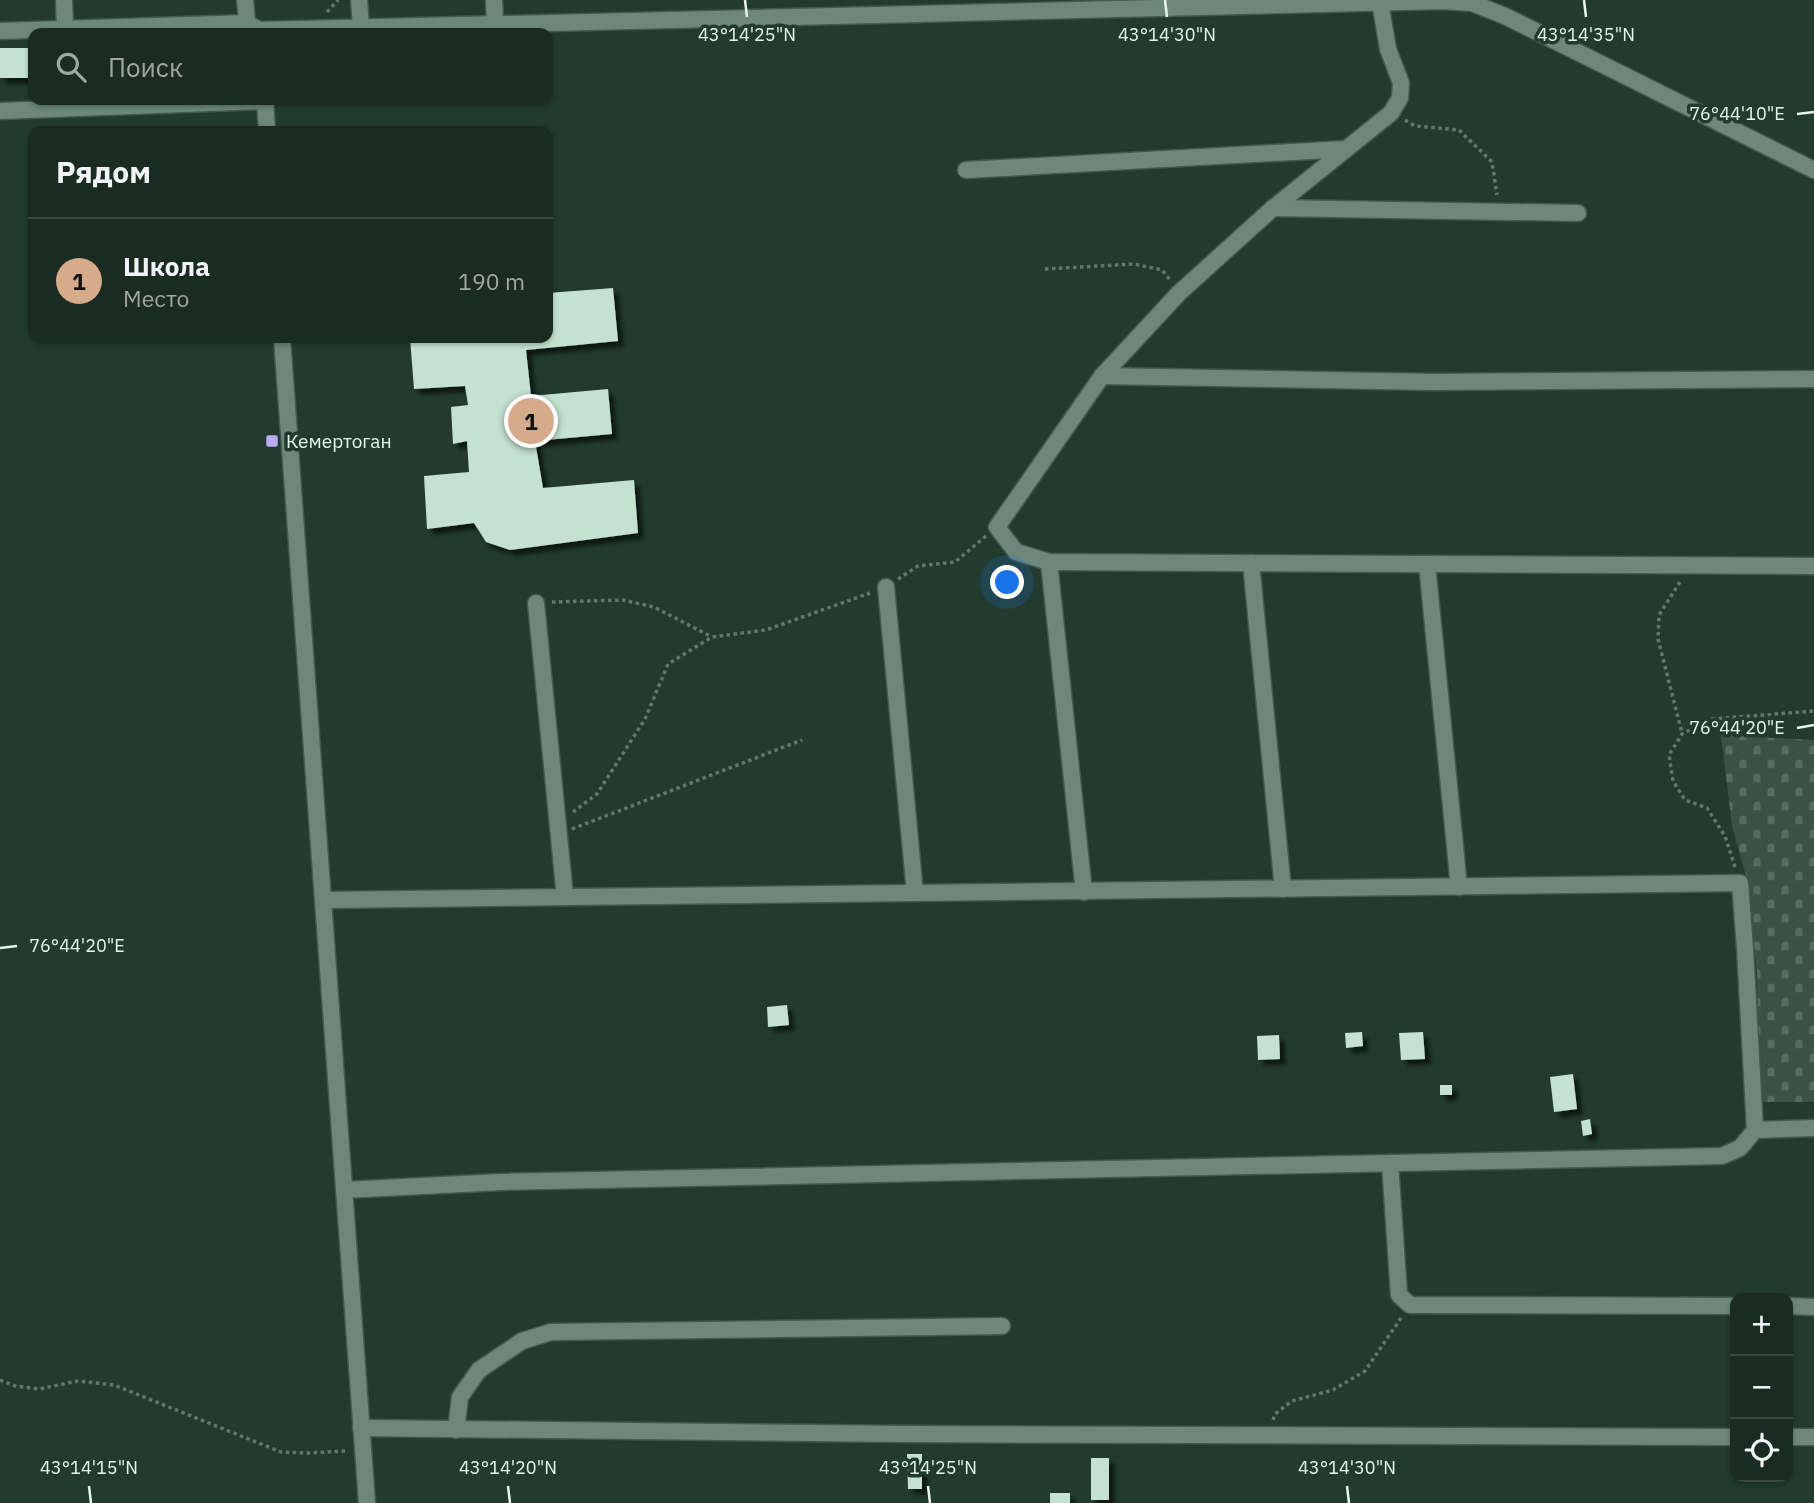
<!DOCTYPE html>
<html lang="ru">
<meta charset="utf-8">
<style>
:root{--surface:#1a2c22;--page:#27382f;--text:#f1f3f6;--muted:#9fa7a5;--line:#384840;--accent:#d6ab8b}
body{margin:0;font-family:"IBM Plex Sans",sans-serif;background:var(--page);color:var(--text)}
.controls{position:absolute;right:21px;bottom:21px;display:grid;overflow:hidden;border-radius:14px;box-shadow:0 2px 5px #0004}
.controls button{width:63px;height:63px;display:grid;place-items:center;padding:0;border:0;border-bottom:2px solid var(--line);background:var(--surface);color:var(--text);font:35px sans-serif}
.you{position:absolute;left:1008px;top:583px;width:24px;height:24px;margin:-18px;border:5px solid #fff;border-radius:50%;background:#1a73e8;box-shadow:0 0 0 10px #1a73e833}
.badge{display:grid;place-items:center;width:46px;height:46px;border-radius:50%;background:var(--accent);color:#111;font-size:23px;font-weight:700}
.pin{position:absolute;translate:-50% -50%;border:4px solid #fff;box-shadow:0 2px 7px #0006}
.list{margin:0;padding:0;list-style:none}
h2{display:flex;justify-content:space-between;align-items:center;height:91px;margin:0;padding:0 28px;font-size:30px}
h2 small{font-size:23px;font-weight:400;color:var(--muted)}
.list li{display:grid;grid-template-columns:46px 1fr auto;gap:21px;align-items:center;box-sizing:border-box;height:126px;padding:0 28px;border-top:2px solid var(--line)}
.list b{display:block;font-size:26px;white-space:nowrap}
.list p{margin:0;font-size:23px;white-space:nowrap;color:var(--muted)}
.list em{font-size:23px;font-style:normal;color:var(--muted)}
.icon{flex:none;width:38px;height:38px;fill:none;stroke:currentColor;stroke-width:2;stroke-linecap:round;stroke-linejoin:round}
.map{position:relative;flex:none;width:1814px;height:1503px;overflow:hidden}
.search{position:absolute;background:var(--surface);box-shadow:0 2px 5px #0004;left:28px;top:28px;width:525px;height:77px;display:flex;align-items:center;gap:18px;box-sizing:border-box;padding:0 24px;border-radius:14px;color:var(--muted);font-size:26px}
.panel{position:absolute;background:var(--surface);box-shadow:0 2px 5px #0004;left:28px;top:126px;width:525px;height:217px;border-radius:14px}
.map>svg:first-child{display:block}
</style>
<div class="map">
<svg width="1814" height="1503" viewBox="0 0 1814 1503">
<defs>
<pattern id="cemetery-stones" width="16" height="16" patternUnits="userSpaceOnUse" patternTransform="scale(1.75)"><rect width="16" height="16" fill="#385345"/><path d="M2 7V4a2 2 0 0 1 4 0v3zM10 15v-3a2 2 0 0 1 4 0v3z" fill="#556c60"/></pattern>
<filter id="shadow"><feDropShadow dx="5.5" dy="5.5" stdDeviation="2" flood-color="#0009"/></filter>
</defs>
<rect width="100%" height="100%" fill="#223b2e"/>
<polygon fill="url(#cemetery-stones)" points="1721,735 1814,740 1814,1102 1759,1102 1757,971 1746,876 1732,826"/>
<g fill="#c4e1d1" filter="url(#shadow)">
<rect x="0" y="48" width="33" height="30"/>
<polygon points="613,288 618,341 526,350 531,396 608,389 612,434 535,441 543,488 634,480 638,533 510,550 486,542 474,523 427,529 424,476 469,472 467,441 453,444 451,407 468,405 465,386 414,389 410,338 548,338 548,293"/>
<polygon points="787,1005 789,1025 768,1027 767,1007"/>
<polygon points="1362,1032 1363,1046 1346,1048 1345,1033"/>
<polygon points="1423,1032 1425,1059 1401,1060 1399,1033"/>
<polygon points="1279,1035 1280,1059 1258,1060 1257,1036"/>
<polygon points="1573,1074 1577,1109 1554,1112 1550,1077"/>
<rect x="1440" y="1085" width="12" height="10"/>
<polygon points="1590,1119 1592,1134 1583,1136 1581,1121"/>
<polygon points="907,1454 922,1454 922,1489 908,1489"/>
<rect x="1091" y="1458" width="18" height="42"/>
<rect x="1050" y="1493" width="20" height="10"/>
</g>
<g fill="none" stroke-linecap="round" stroke-linejoin="round">
<g stroke="#42594e" stroke-width="19">
<g id="minor">
<polyline points="64,0 65,29"/>
<polyline points="245,0 247,23"/>
<polyline points="359,0 361,27"/>
<polyline points="494,0 495,25"/>
<polyline points="1380,2 1388,49 1401,83 1400,98 1391,113 1273,208 1179,293 1102,376 997,527 1016,552 1049,562 1814,566"/>
<polyline points="0,31 247,23 259,30 1443,1 1472,3 1505,16 1814,170"/>
<polyline points="265,100 267,131"/>
<polyline points="0,111 265,101"/>
<polyline points="966,170 1346,149"/>
<polyline points="1273,208 1578,213"/>
<polyline points="282,338 367,1503"/>
<polyline points="1102,376 1433,382 1814,379"/>
<polyline points="1049,562 1084,892"/>
<polyline points="1251,563 1283,889"/>
<polyline points="1427,564 1459,887"/>
<polyline points="886,587 915,893"/>
<polyline points="536,603 565,897"/>
<polyline points="324,900 1740,883 1745,948 1755,1130"/>
<polyline points="1390,1163 1399,1295 1410,1305 1735,1306"/>
<polyline points="344,1190 501,1182 1722,1156 1740,1148 1755,1130 1814,1128"/>
<polyline points="1788,1306 1814,1307"/>
<polyline points="361,1428 907,1434 1735,1437"/>
<polyline points="456,1430 460,1397 479,1370 522,1341 551,1332 1002,1326"/>
<polyline points="1788,1437 1814,1437"/>
</g>
</g>
<g stroke="#62786c" stroke-width="3.5" stroke-dasharray="3.5 3.5" stroke-linecap="butt">
<polyline points="327,12 338,0"/>
<polyline points="1405,120 1415,126 1459,130 1492,162 1497,195"/>
<polyline points="1045,269 1134,264 1162,270 1170,280"/>
<polyline points="898,579 918,566 955,562 986,536"/>
<polyline points="1680,582 1659,615 1658,639 1682,733"/>
<polyline points="552,602 623,600 654,607 712,637"/>
<polyline points="573,812 597,794 645,719 668,664 712,637 766,630 870,593"/>
<polyline points="572,829 802,740"/>
<polyline points="1735,867 1725,836 1707,808 1685,800 1673,781 1669,755 1682,734 1712,719 1814,711"/>
<polyline points="0,1380 15,1386 39,1389 78,1381 114,1385 281,1452 309,1453 346,1451"/>
<polyline points="1273,1420 1275,1414 1292,1401 1333,1390 1365,1371 1401,1318"/>
</g>
<use href="#minor" stroke="#6d887a" stroke-width="16"/>
</g>
<path fill="none" stroke="#e6f5ec" stroke-width="2.5" d="M745 0 747 17M1165 0 1167 17M1584 0 1586 17M1797 114 1814 112M1797 728 1814 725M0 948 17 946M89 1486 91 1503M508 1486 510 1503M928 1486 930 1503M1347 1486 1349 1503"/>
<rect fill="#bbaaf6" stroke="#223b2e" stroke-width="2.5" x="265" y="434" width="14" height="14" rx="3.5"/>
<g text-anchor="middle" stroke-width="7" stroke-linejoin="round" paint-order="stroke">
<g font-size="19" fill="#e6f5ec" stroke="#223b2e" text-anchor="start">
<text x="286" y="448">Кемертоган</text>
</g>
</g>
<g font-size="18" text-anchor="middle" fill="#e6f5ec" stroke="#223b2e" stroke-width="7" stroke-linejoin="round" paint-order="stroke">
<text x="747" y="41">43°14'25"N</text>
<text x="1167" y="41">43°14'30"N</text>
<text x="1586" y="41">43°14'35"N</text>
<text x="1737" y="120">76°44'10"E</text>
<text x="1737" y="734">76°44'20"E</text>
<text x="77" y="952">76°44'20"E</text>
<text x="89" y="1474">43°14'15"N</text>
<text x="508" y="1474">43°14'20"N</text>
<text x="928" y="1474">43°14'25"N</text>
<text x="1347" y="1474">43°14'30"N</text>
</g>
</svg>
<div class="controls">
<button>+</button>
<button>−</button>
<button><svg class="icon" aria-label="locate" viewBox="0 0 24 24"><circle cx="12" cy="12" r="6"/><path d="M12 2v4M12 18v4M2 12h4M18 12h4"/></svg></button>
</div>
<div class="you"></div>
<div class="pin badge" style="left:531px;top:421px">1</div>
<div class="search"><svg class="icon" aria-label="search" viewBox="0 0 24 24"><circle cx="10" cy="10" r="6"/><path d="M15 15l6 6"/></svg>Поиск</div>
<section class="panel">
<h2>Рядом<small></small></h2>
<ul class="list">
<li><span class="badge">1</span><div><b>Школа</b><p>Место</p></div><em>190 m</em></li>
</ul>
</section>
</div>
